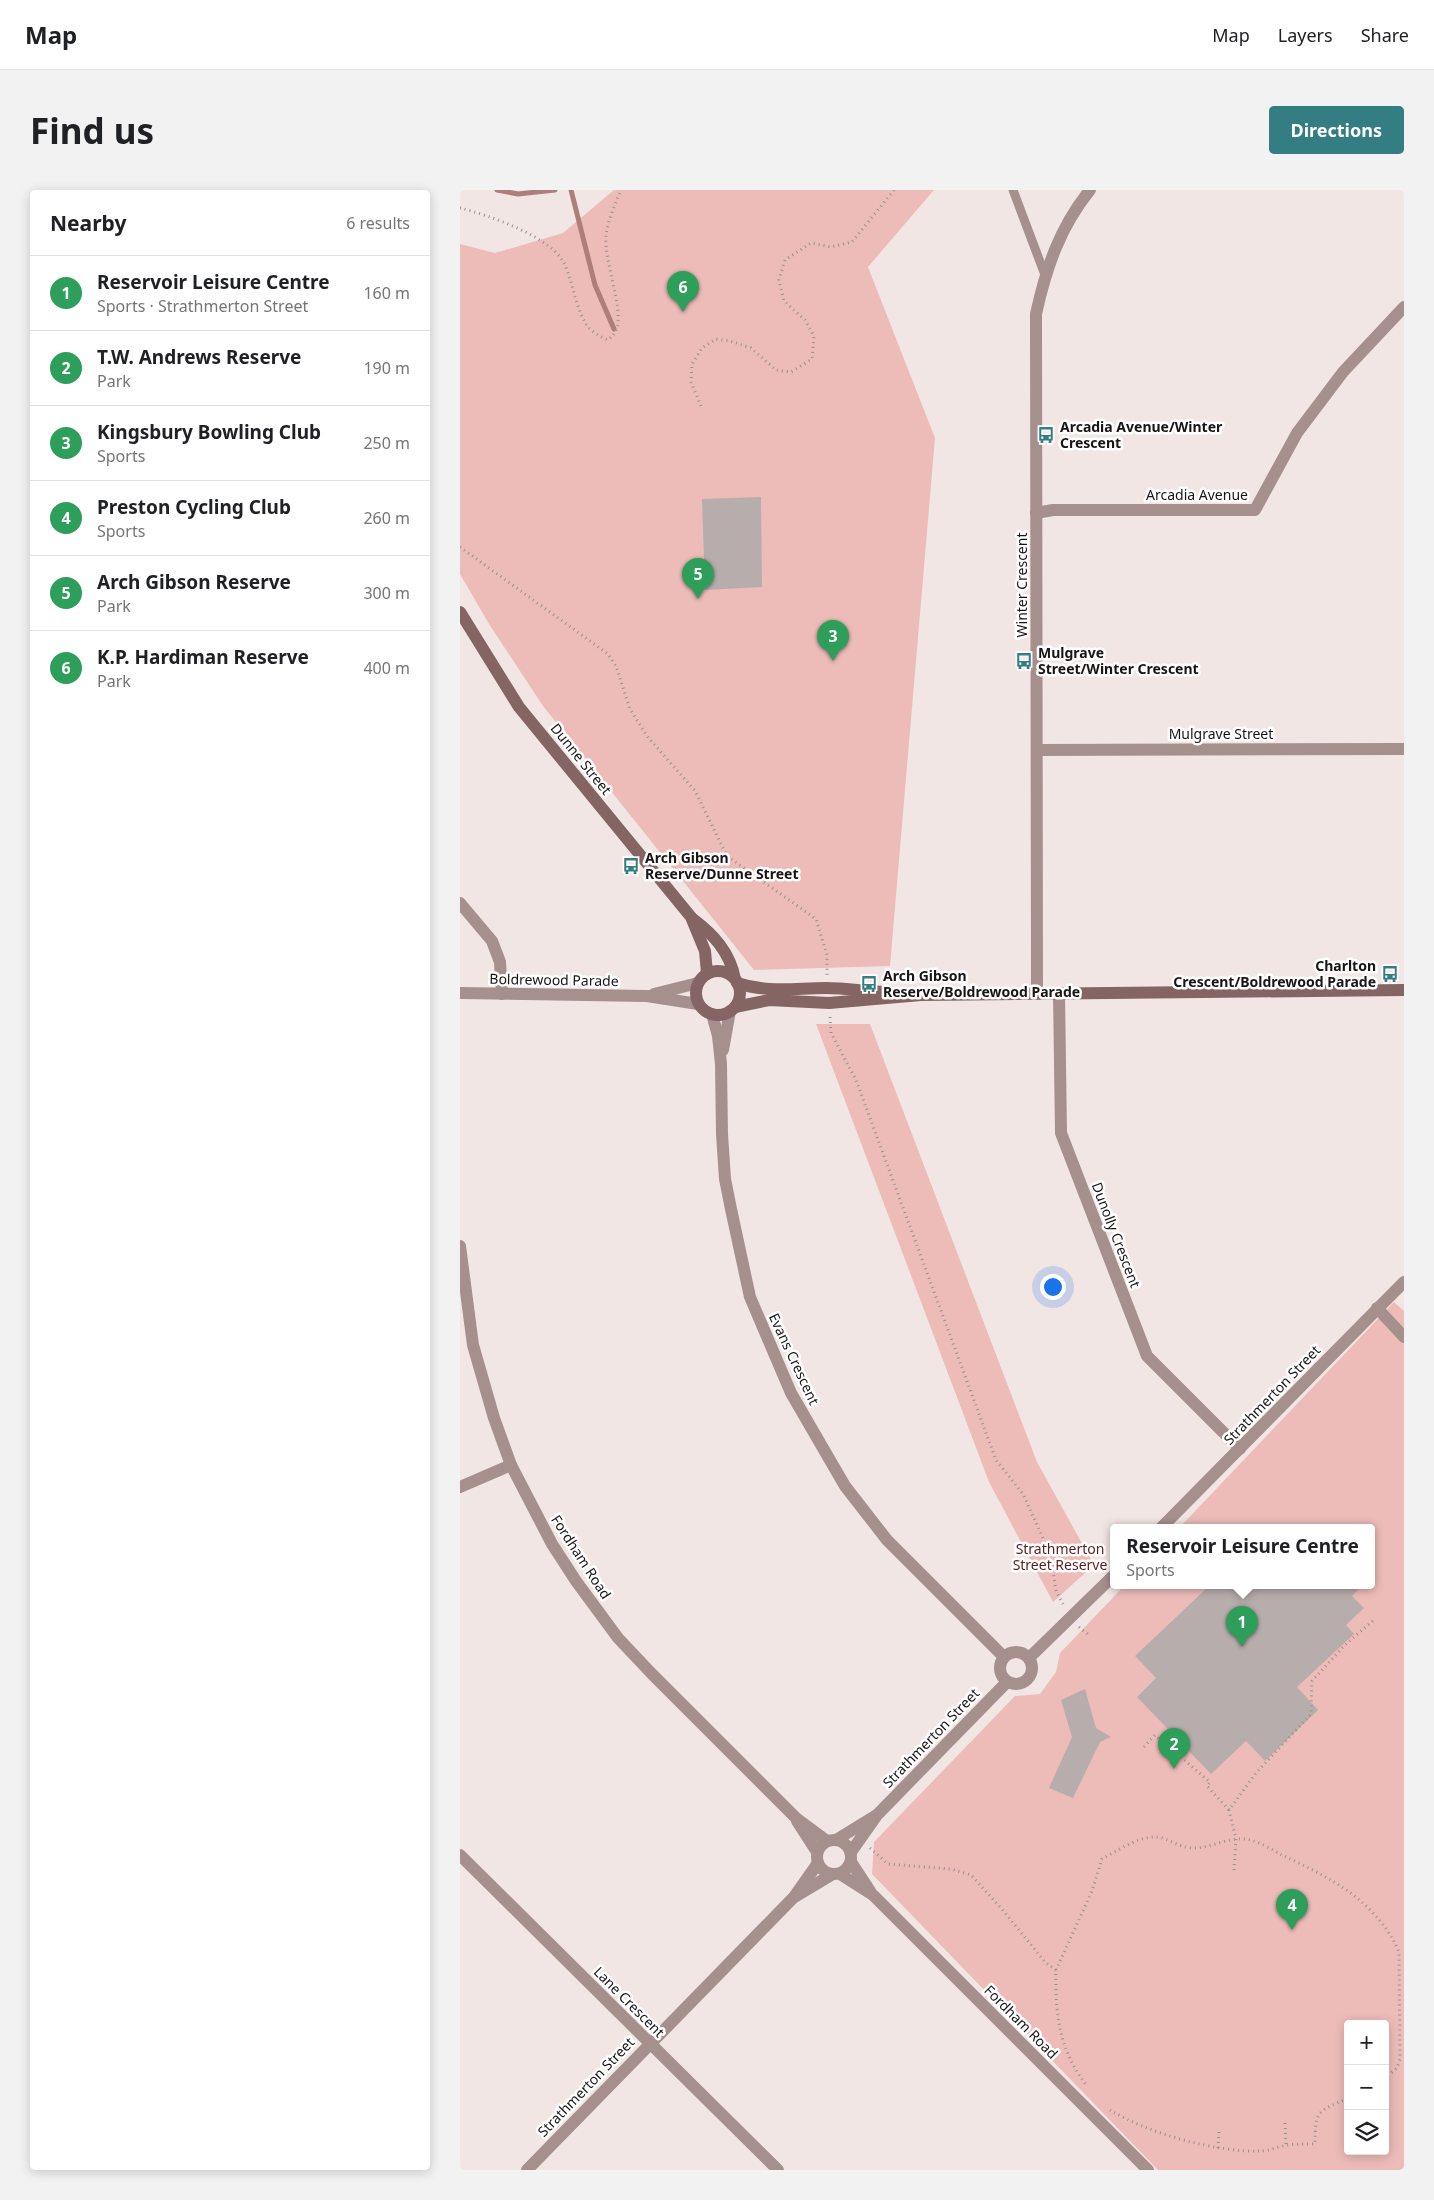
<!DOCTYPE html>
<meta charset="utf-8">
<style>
:root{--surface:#fff;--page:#f2f2f2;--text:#202124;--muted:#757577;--line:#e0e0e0;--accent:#347d83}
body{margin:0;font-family:"Noto Sans",sans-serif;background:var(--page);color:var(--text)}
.controls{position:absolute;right:15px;bottom:15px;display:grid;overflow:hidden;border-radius:5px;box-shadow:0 2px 12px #0003}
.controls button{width:45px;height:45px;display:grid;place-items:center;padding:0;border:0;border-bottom:1px solid var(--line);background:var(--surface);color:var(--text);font:25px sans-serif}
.you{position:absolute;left:592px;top:1096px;width:18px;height:18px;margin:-12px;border:4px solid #fff;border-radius:50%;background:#1a73e8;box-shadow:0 0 0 8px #1a73e833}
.badge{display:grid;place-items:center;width:32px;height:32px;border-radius:50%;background:var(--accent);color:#fff;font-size:16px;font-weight:700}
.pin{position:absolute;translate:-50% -41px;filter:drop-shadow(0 1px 2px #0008)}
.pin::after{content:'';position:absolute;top:26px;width:18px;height:15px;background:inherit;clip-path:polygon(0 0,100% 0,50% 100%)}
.popup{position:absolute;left:650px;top:1334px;width:265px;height:65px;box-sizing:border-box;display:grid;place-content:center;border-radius:5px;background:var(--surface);filter:drop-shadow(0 1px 4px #0005);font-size:16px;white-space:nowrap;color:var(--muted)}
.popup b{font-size:19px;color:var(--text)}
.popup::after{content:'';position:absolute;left:50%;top:100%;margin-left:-10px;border:10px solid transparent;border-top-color:var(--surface)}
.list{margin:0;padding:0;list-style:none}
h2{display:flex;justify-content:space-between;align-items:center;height:65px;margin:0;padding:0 20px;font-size:21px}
h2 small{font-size:16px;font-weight:400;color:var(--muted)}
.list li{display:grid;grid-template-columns:32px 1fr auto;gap:15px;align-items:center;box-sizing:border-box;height:75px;padding:0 20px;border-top:1px solid var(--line)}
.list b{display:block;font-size:19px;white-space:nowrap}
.list p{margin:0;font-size:16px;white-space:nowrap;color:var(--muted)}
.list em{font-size:16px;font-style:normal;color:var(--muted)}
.icon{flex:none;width:28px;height:28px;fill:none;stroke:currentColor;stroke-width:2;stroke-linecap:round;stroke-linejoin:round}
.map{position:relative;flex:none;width:944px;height:1980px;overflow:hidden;border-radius:5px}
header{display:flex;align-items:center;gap:30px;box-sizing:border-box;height:70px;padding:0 25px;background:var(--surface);border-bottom:1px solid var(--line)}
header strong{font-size:24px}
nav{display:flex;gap:28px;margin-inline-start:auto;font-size:18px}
.intro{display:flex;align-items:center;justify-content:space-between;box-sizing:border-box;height:120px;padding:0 30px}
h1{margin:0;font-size:35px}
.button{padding:12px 22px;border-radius:5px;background:var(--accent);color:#fff;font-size:18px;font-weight:700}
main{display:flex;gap:30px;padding:0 30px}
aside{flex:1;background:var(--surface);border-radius:5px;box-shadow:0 2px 12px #0003}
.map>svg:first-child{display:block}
</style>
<header>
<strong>Map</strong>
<nav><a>Map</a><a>Layers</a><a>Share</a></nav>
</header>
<div class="intro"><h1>Find us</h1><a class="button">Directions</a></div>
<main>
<aside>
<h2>Nearby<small>6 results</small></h2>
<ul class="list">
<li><span class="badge" style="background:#2e9e5b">1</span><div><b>Reservoir Leisure Centre</b><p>Sports · Strathmerton Street</p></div><em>160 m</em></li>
<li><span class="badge" style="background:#2e9e5b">2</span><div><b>T.W. Andrews Reserve</b><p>Park</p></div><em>190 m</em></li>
<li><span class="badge" style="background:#2e9e5b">3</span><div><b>Kingsbury Bowling Club</b><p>Sports</p></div><em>250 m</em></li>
<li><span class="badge" style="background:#2e9e5b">4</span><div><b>Preston Cycling Club</b><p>Sports</p></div><em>260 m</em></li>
<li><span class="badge" style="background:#2e9e5b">5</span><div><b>Arch Gibson Reserve</b><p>Park</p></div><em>300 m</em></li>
<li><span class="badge" style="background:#2e9e5b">6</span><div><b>K.P. Hardiman Reserve</b><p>Park</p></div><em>400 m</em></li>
</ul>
</aside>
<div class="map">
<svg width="944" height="1980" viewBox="0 0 944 1980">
<rect width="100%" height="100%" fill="#f2e6e5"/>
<g fill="#edbcb9" fill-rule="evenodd">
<polygon points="154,0 474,0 408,77 475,248 430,776 294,780 83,516 29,434 0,384 0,54 35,63 103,43"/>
<polygon points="356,834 410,834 577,1272 634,1375 593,1412 529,1292"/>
<path d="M934 1112 944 1121V1980H698L412 1684 414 1652 555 1506 580 1504 596 1482 600 1463 664 1396H911V1338H719ZM888 1834H925V1961H888Z"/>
</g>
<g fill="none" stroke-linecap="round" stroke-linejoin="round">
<g stroke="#ae7e7b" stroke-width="5">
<polyline points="37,0 58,4 95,0"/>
<polyline points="111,0 135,95 154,139"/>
</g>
</g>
<g fill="#b8adad">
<polygon points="301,307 302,397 245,400 242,309"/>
<polygon points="749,1396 902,1396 892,1406 904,1418 886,1435 894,1444 837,1497 858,1520 805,1571 786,1551 751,1584 677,1507 696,1488 675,1466"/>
<polygon points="625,1499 636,1538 651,1547 640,1552 613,1608 589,1598 612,1547 601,1510"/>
</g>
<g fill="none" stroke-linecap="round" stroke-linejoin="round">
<g stroke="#99908f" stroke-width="3" stroke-dasharray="1 4" stroke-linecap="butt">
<path d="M0 18C28 25 90 46 104 73 113 92 115 116 126 134 130 141 141 147 148 150 152 146 155 144 157 138 163 116 144 72 146 45 148 30 155 14 161 0"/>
<polyline points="241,216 231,192 232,174 242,158 256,149 270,151 291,158 316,180 331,182 352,169 354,146 345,130 324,111 319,90 325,70 351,53 371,57 392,52 434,0"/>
<polyline points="0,357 148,464 156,476 170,519 187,546 235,601 267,666 356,729 367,765 367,785"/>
<polyline points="370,827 371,843 396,890 536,1270 563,1304 591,1366 596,1401 603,1414"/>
<polyline points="619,1437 629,1445"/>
<polyline points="684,1557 695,1545 750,1592 747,1596 769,1620"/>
<path d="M410 1658 428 1674 491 1679 511 1685 541 1718 585 1772 596 1780C595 1824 599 1860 627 1896"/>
<polyline points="774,1680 776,1649 769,1620 796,1583 851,1524 852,1491 885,1455 915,1429"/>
<path d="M596 1780 632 1701 642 1669C659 1660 682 1643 702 1648 712 1651 720 1657 731 1658 749 1659 765 1648 783 1649 796 1649 810 1659 822 1665 869 1687 917 1711 939 1762L940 1869 937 1878 925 1888"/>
<path d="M650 1920C687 1943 758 1963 801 1961 810 1961 819 1956 828 1955 837 1954 846 1954 855 1954 855 1919 858 1922 888 1908"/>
<polyline points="825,1933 826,1955"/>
<polyline points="758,1958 759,1940"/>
</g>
<polyline stroke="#a6908e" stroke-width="9" points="553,0 585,85"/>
<g stroke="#a6908e" stroke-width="12">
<polyline points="576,323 593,320 795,320 837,243 883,182 944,117"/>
<polyline points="578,560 944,559"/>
<polyline points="0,713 32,751 40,772 42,804"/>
<path d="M577 803 576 124C586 78 600 37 630 0"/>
<polyline points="599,803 601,943 687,1166 780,1259"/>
<polyline points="252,824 258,846 261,874 262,944 265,989 271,1019 290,1107 331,1203 385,1296 427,1350 544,1467"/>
<polyline points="263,860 270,821"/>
<polyline points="0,1056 13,1155 34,1228 51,1275 92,1354 116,1391 158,1448 192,1484 336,1628 367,1651"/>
<polyline points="917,1118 944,1147"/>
<polyline points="0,1297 51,1275"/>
<polyline points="701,1338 944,1092"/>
<circle cx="556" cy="1478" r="16"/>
<polyline points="569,1468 653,1386"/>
<polyline points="337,1631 357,1662"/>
<circle cx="374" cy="1667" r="17"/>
<polyline points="376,1650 415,1626"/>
<polyline points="391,1662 417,1625 547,1492"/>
<polyline points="0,1665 318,1980"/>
<polyline points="391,1672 410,1701"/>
<polyline points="380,1684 413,1705 688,1980"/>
<polyline points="336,1706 371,1685"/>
<polyline points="67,1980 334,1707 358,1673"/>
</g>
<g stroke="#a6908e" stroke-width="12">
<polyline points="0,803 187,806 238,814"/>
<polyline points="194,804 238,793"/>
</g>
<g stroke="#846563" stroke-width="12">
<polyline points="0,422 59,517 231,727 245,761 247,783"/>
<path d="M233 729C253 744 270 762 275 789"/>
<circle cx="258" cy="803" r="22"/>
<path d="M277 793C307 803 335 798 366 798 385 798 404 801 424 802"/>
<polyline points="275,817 309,810 369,813 461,805 944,800"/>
</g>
</g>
<defs>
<g id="bus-bare" transform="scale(1.35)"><path d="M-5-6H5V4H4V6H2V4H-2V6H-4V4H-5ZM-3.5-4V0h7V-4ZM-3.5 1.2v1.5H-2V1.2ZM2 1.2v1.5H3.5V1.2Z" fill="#347d83" stroke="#fff" stroke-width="2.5" paint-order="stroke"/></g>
</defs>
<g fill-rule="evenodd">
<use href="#bus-bare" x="586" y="245"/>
<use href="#bus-bare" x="564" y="471"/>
<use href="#bus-bare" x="171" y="676"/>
<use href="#bus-bare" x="930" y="784"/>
<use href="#bus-bare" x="409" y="794"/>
</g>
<g text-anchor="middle" stroke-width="5" stroke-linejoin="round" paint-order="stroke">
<g font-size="14" font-weight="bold" fill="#191515" stroke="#fff" text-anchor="start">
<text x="600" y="242">Arcadia Avenue/Winter<tspan x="600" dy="16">Crescent</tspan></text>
<text x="578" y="468">Mulgrave<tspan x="578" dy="16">Street/Winter Crescent</tspan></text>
<text x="185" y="673">Arch Gibson<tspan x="185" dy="16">Reserve/Dunne Street</tspan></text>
<text x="916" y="781" text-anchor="end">Charlton<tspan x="916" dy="16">Crescent/Boldrewood Parade</tspan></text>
<text x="423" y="791">Arch Gibson<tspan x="423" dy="16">Reserve/Boldrewood Parade</tspan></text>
</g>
<g font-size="14" fill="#191515" stroke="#fff">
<text x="737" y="310">Arcadia Avenue</text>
<text transform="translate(562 395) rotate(-90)" y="5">Winter Crescent</text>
<text x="761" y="549">Mulgrave Street</text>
<text transform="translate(121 569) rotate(51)" y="5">Dunne Street</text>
<text transform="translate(94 790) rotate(1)" y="5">Boldrewood Parade</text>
<text transform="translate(656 1045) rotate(69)" y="5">Dunolly Crescent</text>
<text transform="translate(334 1169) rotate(65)" y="5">Evans Crescent</text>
<text transform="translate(812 1205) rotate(-46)" y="5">Strathmerton Street</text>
<text transform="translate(121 1367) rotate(57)" y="5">Fordham Road</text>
<text transform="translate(471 1548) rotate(-46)" y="5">Strathmerton Street</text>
<text transform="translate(169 1812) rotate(45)" y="5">Lane Crescent</text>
<text transform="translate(561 1832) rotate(45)" y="5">Fordham Road</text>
<text transform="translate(126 1897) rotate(-46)" y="5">Strathmerton Street</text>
</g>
<g font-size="14" fill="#5a1e1e" stroke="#fff">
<text x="600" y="1364">Strathmerton<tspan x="600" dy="16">Street Reserve</tspan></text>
</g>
</g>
</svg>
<div class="controls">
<button>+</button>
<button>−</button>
<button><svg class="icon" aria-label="layers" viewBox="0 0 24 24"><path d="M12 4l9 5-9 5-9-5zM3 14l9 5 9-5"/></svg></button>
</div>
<div class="you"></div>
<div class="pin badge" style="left:782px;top:1457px;background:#2e9e5b">1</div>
<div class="popup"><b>Reservoir Leisure Centre</b>Sports</div>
<div class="pin badge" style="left:714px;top:1579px;background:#2e9e5b">2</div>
<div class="pin badge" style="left:373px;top:471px;background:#2e9e5b">3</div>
<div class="pin badge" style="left:832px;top:1740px;background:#2e9e5b">4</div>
<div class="pin badge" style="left:238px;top:409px;background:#2e9e5b">5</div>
<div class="pin badge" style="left:223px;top:122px;background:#2e9e5b">6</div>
</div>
</main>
